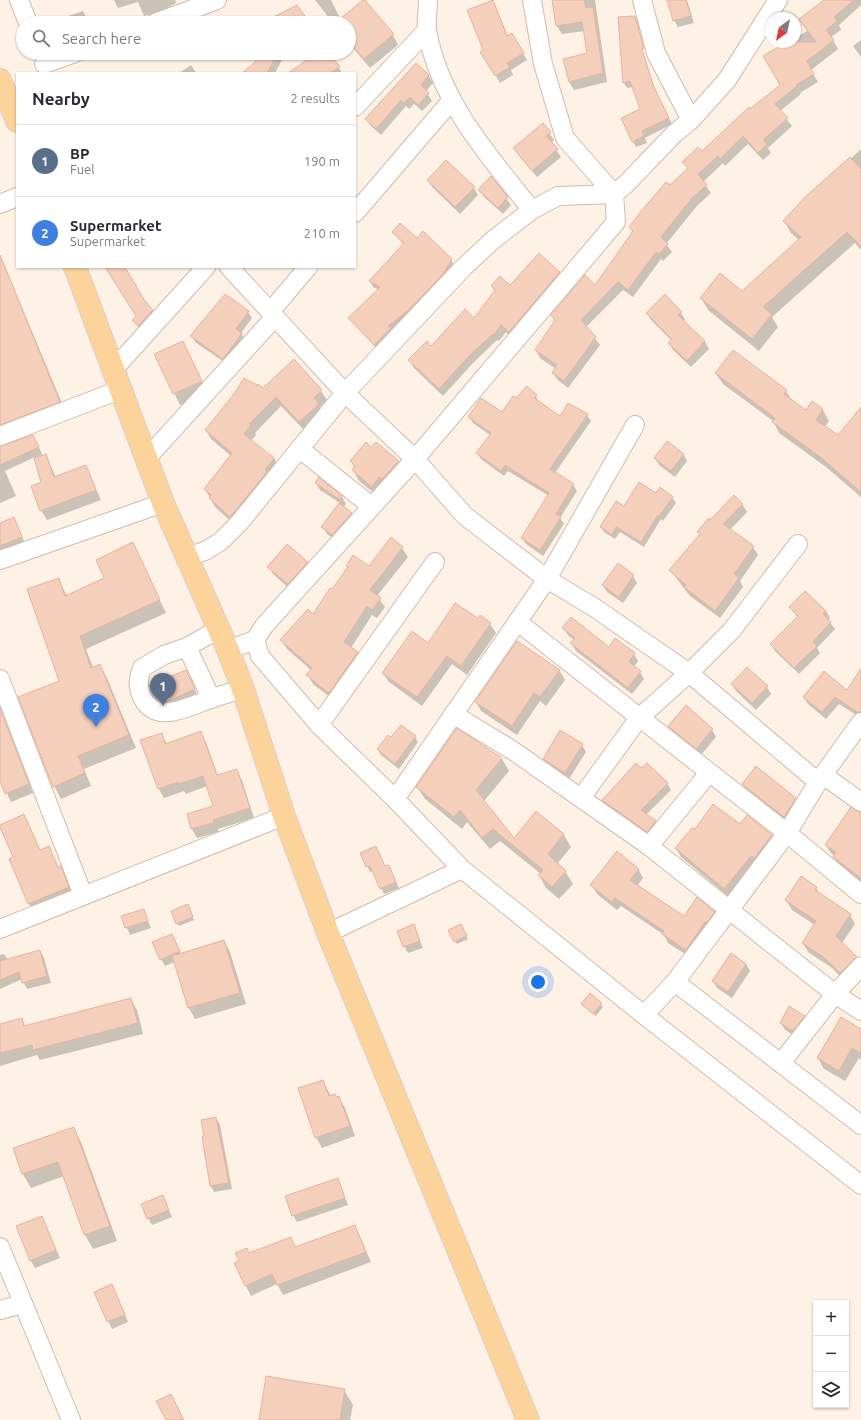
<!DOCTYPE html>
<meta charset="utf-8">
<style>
:root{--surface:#fff;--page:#f2f2f3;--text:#2b2b33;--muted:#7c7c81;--line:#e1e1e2;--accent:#2563eb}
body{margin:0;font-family:Ubuntu,sans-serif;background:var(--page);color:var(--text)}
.controls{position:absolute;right:12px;bottom:12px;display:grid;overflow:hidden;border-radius:0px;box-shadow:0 1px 3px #0004}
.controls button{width:36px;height:36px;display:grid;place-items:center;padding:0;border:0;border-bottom:1px solid var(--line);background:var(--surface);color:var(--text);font:20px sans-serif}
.compass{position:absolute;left:765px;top:12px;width:36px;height:36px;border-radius:50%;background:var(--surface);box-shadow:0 1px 3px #0004;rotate:213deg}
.you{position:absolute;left:538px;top:982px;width:14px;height:14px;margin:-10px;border:3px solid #fff;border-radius:50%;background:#1a73e8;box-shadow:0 0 0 6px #1a73e833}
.badge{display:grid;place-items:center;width:26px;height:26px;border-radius:50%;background:var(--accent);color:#fff;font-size:13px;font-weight:700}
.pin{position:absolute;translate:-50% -33px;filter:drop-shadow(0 1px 2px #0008)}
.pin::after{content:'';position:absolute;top:21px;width:14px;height:12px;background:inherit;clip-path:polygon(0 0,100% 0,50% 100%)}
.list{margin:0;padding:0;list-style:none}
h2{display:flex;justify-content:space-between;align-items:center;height:52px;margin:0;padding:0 16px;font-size:17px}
h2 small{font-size:13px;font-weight:400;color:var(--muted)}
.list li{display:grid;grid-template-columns:26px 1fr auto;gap:12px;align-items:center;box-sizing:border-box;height:72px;padding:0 16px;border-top:1px solid var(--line)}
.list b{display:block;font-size:15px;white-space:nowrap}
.list p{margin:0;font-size:13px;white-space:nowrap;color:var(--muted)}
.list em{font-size:13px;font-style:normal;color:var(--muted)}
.icon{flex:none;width:22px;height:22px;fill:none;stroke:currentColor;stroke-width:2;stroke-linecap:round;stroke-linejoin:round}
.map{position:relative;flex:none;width:861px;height:1420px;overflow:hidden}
.search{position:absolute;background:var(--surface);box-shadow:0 1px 3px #0004;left:16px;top:16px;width:340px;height:44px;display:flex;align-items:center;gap:10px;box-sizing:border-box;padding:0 14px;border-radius:22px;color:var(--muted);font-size:15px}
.panel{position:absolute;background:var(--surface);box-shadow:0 1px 3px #0004;left:16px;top:72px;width:340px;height:196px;border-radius:0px}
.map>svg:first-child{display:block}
</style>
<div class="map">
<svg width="861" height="1420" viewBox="0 0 861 1420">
<rect width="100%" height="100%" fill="#fdf2e5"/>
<g fill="#0003">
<polygon points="114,0 175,0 176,3 164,10 144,16 138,2 118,8"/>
<polygon points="315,0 331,0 341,20 393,35 398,45 370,68 349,43 349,23 333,23"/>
<polygon points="553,0 595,0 607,82 574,90 569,82 589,54 585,31 562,34 557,26"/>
<polygon points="668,0 687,0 694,23 678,27 674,20"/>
<polygon points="826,0 861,0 861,5 839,25 841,30 831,37 838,49 811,70 818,82 800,93 801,94 780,111 792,126 768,148 771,153 763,160 748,144 725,166 723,163 703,182 711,193 697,206 666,244 672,252 663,261 661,259 633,297 623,290 586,327 600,345 568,388 558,380 553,373 556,369 540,358 536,350 555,322 552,315 595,286 633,233 630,228 688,169 684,162 702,152 781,85 789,42 795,42 795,38 807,31 800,20"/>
<polygon points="493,1 508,36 511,34 527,60 511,70 513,75 500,83 482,52 484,51"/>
<polygon points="83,11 89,23 61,23 59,19"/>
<polygon points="635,17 638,23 642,66 646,66 649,72 656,92 672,124 645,138 647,143 636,147 633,142 641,110 633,87 627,88 624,83"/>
<polygon points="861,40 861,57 853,46"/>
<polygon points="260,53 280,53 283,58 275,73 244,73 255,64"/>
<polygon points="319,53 329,53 342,73 308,73"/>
<polygon points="416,64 429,76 433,83 426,91 432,101 422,111 414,104 409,109 406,106 381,135 371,126 367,119"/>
<polygon points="191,65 196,73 179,73"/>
<polygon points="543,124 554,140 551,143 561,157 537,177 514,149"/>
<polygon points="861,149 861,250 855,243 772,317 778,327 759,351 708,310 701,298 742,292 799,240 791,233 784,221"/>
<polygon points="491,178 511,205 503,214 484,197 480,190"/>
<polygon points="428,180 474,188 478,195 460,214 432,187"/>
<polygon points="393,232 417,239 451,260 455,266 378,350 349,318 379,290 373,287 370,281 404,245"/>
<polygon points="0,255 67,415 0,442"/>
<polygon points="114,267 124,267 145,302 157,317 143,333 133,320 137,317"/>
<polygon points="559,272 563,279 513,338 506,332 499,341 497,340 473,363 443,396 414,368 410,361 474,319 495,292 492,287 510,287"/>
<polygon points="225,295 248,312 252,318 241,333 245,340 227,364 195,342 192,336"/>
<polygon points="647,313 681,313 685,320 683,321 705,342 709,349 691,367 673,350 669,343 672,341 651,320"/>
<polygon points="188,353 207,392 180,405 155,354"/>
<polygon points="293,361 321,391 327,400 320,407 323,413 305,431 281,406 255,433 256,435 251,441 274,458 279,468 236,526 215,507 205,489 231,456 211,439 206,430 263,389"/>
<polygon points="716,374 786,391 792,401 806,411 813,403 823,410 829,421 825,427 838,437 861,408 861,497 826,467 779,433 773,421 723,384"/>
<polygon points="536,396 539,403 561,418 587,415 591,421 555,473 573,485 577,491 560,518 564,524 543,556 526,544 522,538 549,496 508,471 504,476 481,459 477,453 490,435 473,423 470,417 503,413 516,399"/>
<polygon points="37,443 42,454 37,458 46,455 56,478 86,466 101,500 47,520 41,510 43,483 35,457 5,471 16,496 0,503 0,447"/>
<polygon points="371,448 398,462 404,473 379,497 359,481 353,470 355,468 351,461"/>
<polygon points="683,454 687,461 675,477 659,465 655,458"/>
<polygon points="319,479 342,497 346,504 343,508 351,513 355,520 337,541 327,534 323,527 340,503 320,490 316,483"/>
<polygon points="656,495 672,497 676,503 663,521 661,519 644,547 620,532 615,539 604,532 601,527 624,508"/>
<polygon points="742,504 747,512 730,530 753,547 758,555 740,581 743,587 720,618 690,596 670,570 701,536 698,532 711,521"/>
<polygon points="14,519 27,548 0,559 0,524"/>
<polygon points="133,544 166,613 86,649 93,668 100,665 107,678 136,748 84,769 91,786 61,799 54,786 60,681 58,579 67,596 106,578"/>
<polygon points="402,548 408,557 377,596 385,607 377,618 372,615 351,648 357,653 362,662 335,701 313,684 308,675 311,670 287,649 281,640 313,616 348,568 347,566 369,567"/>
<polygon points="307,562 311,569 292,591 273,574 269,567"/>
<polygon points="633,576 637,583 623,603 607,592 603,585"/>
<polygon points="805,592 826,611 830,618 828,620 835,629 817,648 820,653 799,674 775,651 771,644 798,618 790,607"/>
<polygon points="478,620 490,624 496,633 467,675 452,664 422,706 389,682 383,673 429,644"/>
<polygon points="563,628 609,648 616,640 634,654 638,661 634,667 640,672 644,679 632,694 576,651 572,644 574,640 568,635"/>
<polygon points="747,668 767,687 771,694 756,710 736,691 732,684"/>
<polygon points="559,670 565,680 546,706 540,701 517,735 481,711 476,702"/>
<polygon points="190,678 198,697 169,708 161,705 156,698"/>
<polygon points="861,682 861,718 839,704 826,719 808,704 804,697 847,692"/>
<polygon points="686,706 712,730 716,737 701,755 673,733 669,726"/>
<polygon points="0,710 33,793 11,802 0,778"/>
<polygon points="457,730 502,759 509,771 484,801 514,839 536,813 564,835 571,847 557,864 565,871 573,884 559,899 546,888 539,875 541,874 500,841 490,849 467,822 462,829 425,799 417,787"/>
<polygon points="200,732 206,742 218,776 236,770 242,780 254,818 218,829 219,832 197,838 192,829 215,807 207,786 186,794 184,791 164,798 159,789 161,734 167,744"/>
<polygon points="415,737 418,742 399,769 381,755 378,749 391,739"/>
<polygon points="582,745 586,752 569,779 548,766 544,759"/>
<polygon points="641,769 667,783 671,790 646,815 655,822 659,828 651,838 607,807 603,801"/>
<polygon points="743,784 795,799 801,810 791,827 749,795"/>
<polygon points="861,813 861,883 838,864 834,857 835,856 830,852 826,845"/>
<polygon points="24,816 40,851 48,847 58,868 60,867 65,876 73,896 34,912 29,904 15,857"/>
<polygon points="747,817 772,836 777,844 729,897 681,857 676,848 695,831 740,826"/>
<polygon points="361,853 385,868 389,866 399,888 384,894 373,871 370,872"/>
<polygon points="638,869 643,878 637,886 684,917 714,912 719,921 691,958 668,943 664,935 621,906 617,910 597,894 592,885"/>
<polygon points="816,888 821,895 850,915 855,924 842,943 856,957 861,967 846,982 832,968 808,952 803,943 815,925 792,910 786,900"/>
<polygon points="189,909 194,920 179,926 177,923"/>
<polygon points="143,910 151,928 130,935 122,917"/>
<polygon points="460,925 468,939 457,944 450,931"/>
<polygon points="414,926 423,948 408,953 404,946"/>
<polygon points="172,935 181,954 224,941 230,952 246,1004 195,1019 189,1008 175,962 165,966 161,959"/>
<polygon points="40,951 44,958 51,983 27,989 22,979 0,989 0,955 4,954 8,960"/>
<polygon points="746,964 750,971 732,998 717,988 713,981"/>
<polygon points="590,995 603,1007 596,1016 583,1004"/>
<polygon points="131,1000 137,1010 143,1034 40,1060 37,1055 0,1066 0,1025 21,1020 25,1027"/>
<polygon points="804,1016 808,1023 797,1037 785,1030 781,1023"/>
<polygon points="861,1030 861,1060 859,1058 845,1081 824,1069 818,1058"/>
<polygon points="323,1081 331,1096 339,1098 345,1108 355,1136 322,1148 316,1137"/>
<polygon points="216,1118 220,1125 232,1189 214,1192 211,1186"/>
<polygon points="73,1128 81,1142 117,1241 93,1249 85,1235 64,1176 31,1188 23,1174"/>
<polygon points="337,1179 348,1205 297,1222 293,1215"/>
<polygon points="163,1197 172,1217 152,1225 148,1218"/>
<polygon points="42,1217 60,1258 35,1268 31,1261"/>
<polygon points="355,1226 371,1262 283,1295 277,1284 251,1296 246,1286 247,1249 250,1254 290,1239 296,1248"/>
<polygon points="95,1292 115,1292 128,1322 112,1329"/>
<polygon points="344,1390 353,1405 350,1420 260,1420"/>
</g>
<g fill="#f3cfbc" stroke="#e7b49c">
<polygon points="363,0 365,0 394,34 364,59 349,41 349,23 335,23"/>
<polygon points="493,0 507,36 512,33 524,53 507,63 510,67 495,76 480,52 483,50 467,10"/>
<polygon points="552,0 584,0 586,8 593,7 603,73 569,82 563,59 587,53 582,22 556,26"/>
<polygon points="667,0 686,0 691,16 673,21"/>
<polygon points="824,0 854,0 834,17 837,21 826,30 834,40 807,61 814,74 796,85 797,86 775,104 788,118 763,140 767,144 758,153 743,136 720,159 718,156 698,174 707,185 692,198 661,237 668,244 659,254 656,252 628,290 618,282 581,320 596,337 564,381 552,373 557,365 535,350 555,320 551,315 585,275 595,285 633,231 629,227 642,210 666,182 670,185 688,168 682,162 698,147 702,151 749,107 750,109 780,85 763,56 787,42 816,42 799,19"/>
<polygon points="297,5 310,23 262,23"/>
<polygon points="635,16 644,49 642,49 653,85 669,118 642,131 644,136 632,142 621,118 640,109 630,81 623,83 618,17"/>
<polygon points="259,53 278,53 267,73 242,73 254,63"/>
<polygon points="317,53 330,53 340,67 330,73 288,73"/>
<polygon points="416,63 429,75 421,85 429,93 418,105 410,97 404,103 401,100 376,129 365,119"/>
<polygon points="543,123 551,132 546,136 558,149 532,171 513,148"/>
<polygon points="850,157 861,169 861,247 847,232 763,307 772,314 752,339 700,298 720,273 742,291 801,237 783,221 805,197"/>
<polygon points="446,160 475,187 455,207 427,180"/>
<polygon points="491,176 508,197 498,208 478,190"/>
<polygon points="400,223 417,238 423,231 452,259 443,274 409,310 388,326 391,328 374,345 348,318 380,287 369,281 404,243 392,232"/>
<polygon points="539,253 560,272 509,332 501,325 494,335 493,334 469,356 439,389 408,360 427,341 431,346 465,309 474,318 495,290 491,286 500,276 510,285"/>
<polygon points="0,255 60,402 0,425"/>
<polygon points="105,267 125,267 145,301 153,310 138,326 132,320 136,316"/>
<polygon points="225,294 249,311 236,329 242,333 223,359 190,336"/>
<polygon points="665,294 682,312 678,315 705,341 687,361 668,343 672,339 646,313"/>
<polygon points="183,341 202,381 173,394 154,354"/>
<polygon points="733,350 787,390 784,394 806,410 812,401 823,409 816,420 838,435 861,407 861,492 819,456 772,422 775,418 715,373"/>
<polygon points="294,359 322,390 314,398 319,404 299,422 276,397 249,424 251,425 244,434 274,458 265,470 267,472 230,517 209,498 211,495 204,489 232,453 205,430 234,394 244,378 257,385 258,384 263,388"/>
<polygon points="527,386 537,395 534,398 560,416 568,403 588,414 550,469 574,484 556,514 561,517 540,550 521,538 549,493 505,465 501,471 476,453 491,433 468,417 481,398 502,412 513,396 516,398"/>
<polygon points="33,435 39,447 0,465 0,446"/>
<polygon points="667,441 684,454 671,471 654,458"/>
<polygon points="366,442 371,447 376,442 399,461 382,479 379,477 372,487 352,470 355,466 350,461"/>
<polygon points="46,454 54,477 86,465 96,490 40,511 31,486 41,482 34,458"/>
<polygon points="319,477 342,496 340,500 315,483"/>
<polygon points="639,482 656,493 660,487 673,497 659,516 658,515 641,542 616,527 612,535 600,527 616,501 624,506"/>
<polygon points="734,495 743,504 723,524 754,546 734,574 739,578 715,611 684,587 686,585 669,570 700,534 697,532 709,518 710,520"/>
<polygon points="339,503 352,513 332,535 321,527"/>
<polygon points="14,517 22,537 0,546 0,523"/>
<polygon points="391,537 403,547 370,590 381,598 372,610 367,606 344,642 358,652 329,693 306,675 312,668 280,640 308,609 313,614 330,588 332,589 348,567 346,566 353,555 369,566"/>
<polygon points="133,542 160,600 80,636 91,668 100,664 129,735 78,756 85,773 53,787 18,697 59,681 27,589 59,578 65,596 104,578 96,560"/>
<polygon points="287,544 308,562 288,584 267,567"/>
<polygon points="618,563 634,575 619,597 602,585"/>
<polygon points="805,591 826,611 823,614 831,622 813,642 817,646 794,668 770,644 798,616 789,607"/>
<polygon points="455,603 478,618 480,615 491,623 461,666 447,656 417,697 382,673 412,631 428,643"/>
<polygon points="571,617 609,647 615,638 635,653 629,662 641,671 628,688 570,643 575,638 562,628"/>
<polygon points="517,641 560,670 540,697 534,693 512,726 475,702"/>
<polygon points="747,667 768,686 752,703 731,684"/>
<polygon points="861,668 861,712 857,712 835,697 822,712 803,697 824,671 847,690"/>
<polygon points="186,670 195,689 166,702 156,698 149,685"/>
<polygon points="686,705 713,729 696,749 668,726"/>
<polygon points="0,708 29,784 5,794 0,781"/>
<polygon points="401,725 416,736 395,764 377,749 388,735 391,737"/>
<polygon points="457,728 502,758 476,790 514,838 536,811 564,834 548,854 566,871 552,887 538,875 543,870 493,829 482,838 460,810 454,817 416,787"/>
<polygon points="560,730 583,744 565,773 543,759"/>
<polygon points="201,731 217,775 237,769 250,808 213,820 214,823 191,829 187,814 213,806 203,776 179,784 178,782 158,789 140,740 162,733 165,744"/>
<polygon points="636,763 641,768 647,763 668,783 641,810 656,821 647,832 602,800"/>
<polygon points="756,766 796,798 784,817 742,784"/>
<polygon points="713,804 740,824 747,815 772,835 754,858 751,856 724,889 675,848 692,828 695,829"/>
<polygon points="851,807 861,812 861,878 833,857 836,852 825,845"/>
<polygon points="24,814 40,850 49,846 58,867 61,866 69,887 28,904 9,859 13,857 0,827 0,825"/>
<polygon points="376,846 385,866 389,865 396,882 380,889 370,866 366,867 360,853"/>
<polygon points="617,851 639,869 630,880 684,916 697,897 715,912 706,923 705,922 686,950 662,934 664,931 615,898 612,902 590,885"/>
<polygon points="801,876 817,887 815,890 851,914 836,936 857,957 840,973 826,959 802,943 816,921 785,900"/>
<polygon points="188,904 193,917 176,924 171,911"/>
<polygon points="144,909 148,921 125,928 121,916"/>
<polygon points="414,924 420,941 403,947 397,931"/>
<polygon points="461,924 467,936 454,942 448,930"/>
<polygon points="172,934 180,951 160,960 152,942"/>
<polygon points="224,940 240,993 188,1008 172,956"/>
<polygon points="40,950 47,976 22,983 19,972 0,980 0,961"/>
<polygon points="731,953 746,964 728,992 712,981"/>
<polygon points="590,993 602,1003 593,1014 581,1004"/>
<polygon points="131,998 138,1023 33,1050 32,1045 0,1053 0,1024 22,1018 24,1026"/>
<polygon points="789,1006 805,1016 793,1031 780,1023"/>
<polygon points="841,1017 861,1029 861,1053 852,1048 839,1071 817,1058"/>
<polygon points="323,1080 329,1096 335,1094 336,1097 339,1096 350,1126 315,1138 298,1088"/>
<polygon points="216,1117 229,1183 210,1186 202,1137 204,1136 201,1120"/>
<polygon points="74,1127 110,1226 84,1235 58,1162 22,1174 13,1148"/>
<polygon points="338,1178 345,1198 292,1216 285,1196"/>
<polygon points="163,1195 169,1210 147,1219 141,1204"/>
<polygon points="42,1216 56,1250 30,1261 16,1226"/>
<polygon points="355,1225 366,1252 277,1285 272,1274 245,1286 234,1263 239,1261 235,1253 247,1248 249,1253 291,1237 295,1247"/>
<polygon points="112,1284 125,1315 107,1322 94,1292"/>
<polygon points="266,1376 345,1389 340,1420 259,1420"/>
<polygon points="171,1394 184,1420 166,1420 156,1401"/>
</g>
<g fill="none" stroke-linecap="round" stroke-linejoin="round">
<g stroke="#d1bbad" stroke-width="20">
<g id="minor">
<polyline points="19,0 28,23"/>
<path d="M428 0C428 10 426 21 427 30 439 100 489 157 532 210"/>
<polyline points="642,0 656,53 691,120"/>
<polyline points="155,23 217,0"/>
<polyline points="44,64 75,53"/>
<polyline points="355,107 427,30"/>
<polyline points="0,204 17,197"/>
<polyline points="355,213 451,101"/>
<polyline points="229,267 345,393 415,459 465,516 547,579 595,608 689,673 818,782"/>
<polyline points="270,312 308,267"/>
<polyline points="113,370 206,267"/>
<polyline points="0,436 122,389"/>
<polyline points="300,449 371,506"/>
<polyline points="147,458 275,317"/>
<polyline points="186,557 205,551 220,542 240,522 345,393 464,267 493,240 532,210 558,196 614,194 626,184 674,134 691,120 727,80 778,0"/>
<polyline points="0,560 163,503"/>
<polyline points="519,623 787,833 861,894"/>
<path d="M219 629 187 647 164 655 142 668C138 678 137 687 142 697 156 726 189 706 211 699 221 695 232 692 243 689"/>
<polyline points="255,640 260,656 319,725 395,799 462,869"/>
<polyline points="187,647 211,698"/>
<polyline points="228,650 255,640 264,626 415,459 616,222 614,194 565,138 543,64 532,0"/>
<polyline points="0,679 83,895"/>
<polyline points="453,714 512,750 649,846 835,994 861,1011"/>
<polyline points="319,725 435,562"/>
<polyline points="823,775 861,802"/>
<polyline points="581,798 639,718 689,673 732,630 798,544"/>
<polyline points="395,799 547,579 635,425"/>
<polyline points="649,846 709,773"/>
<polyline points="0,929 284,816"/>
<polyline points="328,933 462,869 644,1015 861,1185"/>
<polyline points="675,982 861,1125"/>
<polyline points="644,1015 675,982 787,833 818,782 861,722"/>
<polyline points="781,1063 835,994 861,966"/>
<polyline points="0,1247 71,1420"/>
<polyline points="0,1310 22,1304"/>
</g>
</g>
<g stroke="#d9d0cc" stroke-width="24">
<g id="major">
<polyline points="0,80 17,121"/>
<polyline points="75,267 163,503 228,650 243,689 284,816 328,933 528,1420"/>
</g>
</g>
<use href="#minor" stroke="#fff" stroke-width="18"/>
<use href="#major" stroke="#fdd39c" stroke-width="22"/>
</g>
</svg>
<div class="controls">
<button>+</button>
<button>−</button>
<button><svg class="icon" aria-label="layers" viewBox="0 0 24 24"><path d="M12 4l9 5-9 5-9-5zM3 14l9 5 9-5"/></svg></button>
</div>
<svg class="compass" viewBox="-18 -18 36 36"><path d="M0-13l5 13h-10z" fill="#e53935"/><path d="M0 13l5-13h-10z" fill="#7c7c81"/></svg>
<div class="you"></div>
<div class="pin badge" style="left:163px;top:706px;background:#5c6f8a">1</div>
<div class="pin badge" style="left:96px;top:727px;background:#3f7fe0">2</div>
<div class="search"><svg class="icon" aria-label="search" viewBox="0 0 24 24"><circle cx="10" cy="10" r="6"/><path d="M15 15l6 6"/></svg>Search here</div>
<section class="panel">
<h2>Nearby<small>2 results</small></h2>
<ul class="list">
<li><span class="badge" style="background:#5c6f8a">1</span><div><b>BP</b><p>Fuel</p></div><em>190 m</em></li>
<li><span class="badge" style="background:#3f7fe0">2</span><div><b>Supermarket</b><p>Supermarket</p></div><em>210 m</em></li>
</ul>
</section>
</div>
